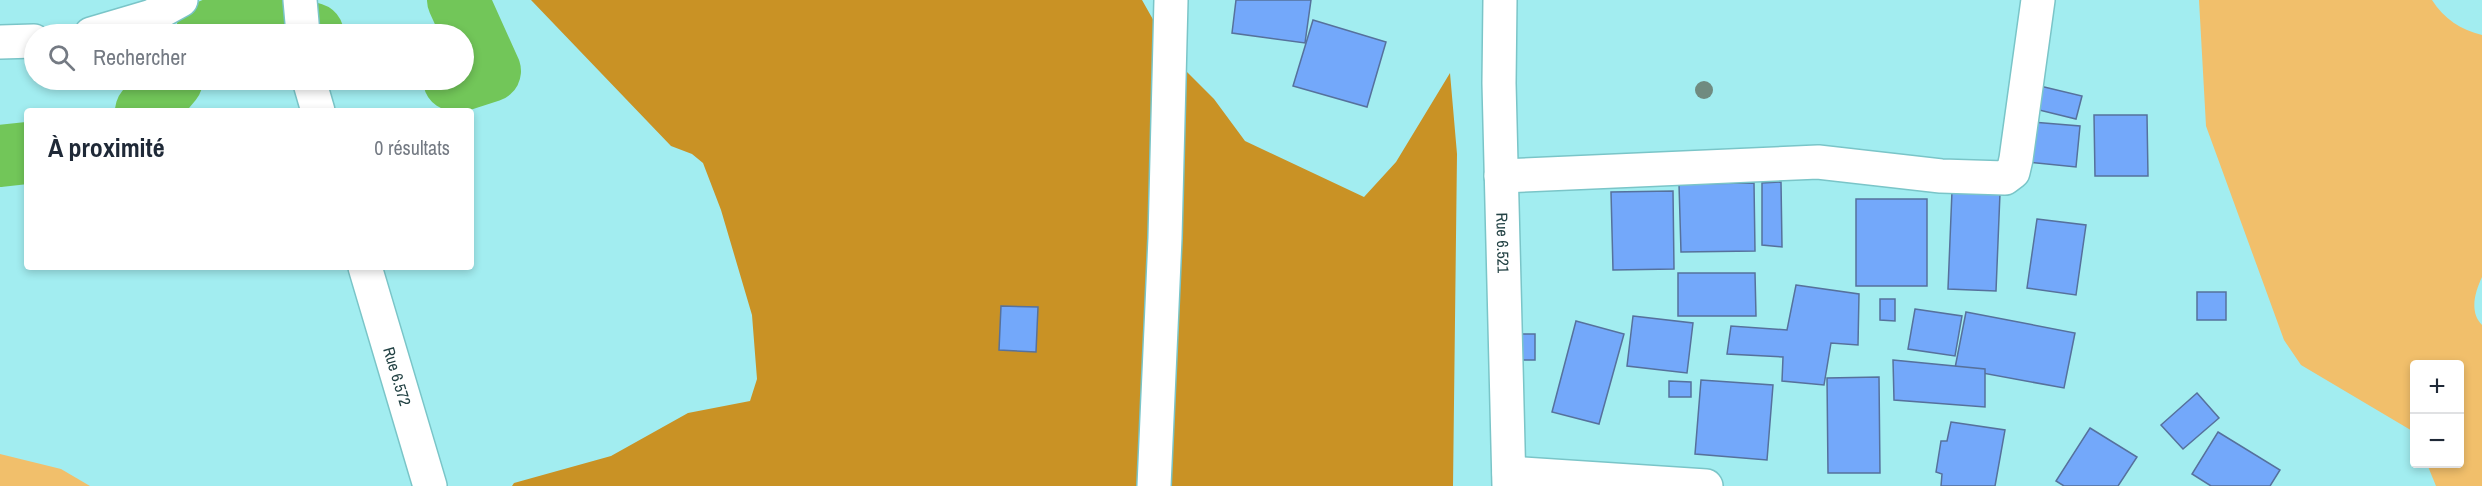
<!DOCTYPE html>
<html lang="fr">
<meta charset="utf-8">
<style>
:root{--surface:#fff;--page:#f6f6f7;--text:#1f2937;--muted:#747a83;--line:#e0e1e3}
body{margin:0;font-family:"Archivo Narrow",sans-serif;background:var(--page);color:var(--text)}
.controls{position:absolute;right:18px;bottom:18px;display:grid;overflow:hidden;border-radius:6px;box-shadow:0 3px 9px #0003}
.controls button{width:54px;height:54px;display:grid;place-items:center;padding:0;border:0;border-bottom:2px solid var(--line);background:var(--surface);color:var(--text);font:30px sans-serif}
.list{margin:0;padding:0;list-style:none}
h2{display:flex;justify-content:space-between;align-items:center;height:78px;margin:0;padding:0 24px;font-size:26px}
h2 small{font-size:20px;font-weight:400;color:var(--muted)}
.icon{flex:none;width:33px;height:33px;fill:none;stroke:currentColor;stroke-width:2;stroke-linecap:round;stroke-linejoin:round}
.map{position:relative;flex:none;width:2482px;height:486px;overflow:hidden}
.search{position:absolute;background:var(--surface);box-shadow:0 3px 9px #0003;left:24px;top:24px;width:450px;height:66px;display:flex;align-items:center;gap:15px;box-sizing:border-box;padding:0 21px;border-radius:33px;color:var(--muted);font-size:22px}
.panel{position:absolute;background:var(--surface);box-shadow:0 3px 9px #0003;left:24px;top:108px;width:450px;height:162px;border-radius:6px}
.map>svg:first-child{display:block}
</style>
<div class="map">
<svg width="2482" height="486" viewBox="0 0 2482 486">
<rect width="100%" height="100%" fill="#a2edf0"/>
<g fill="#f1bf6b">
<path d="M2199 0H2432C2444 19 2461 30 2482 35V277C2475 292 2469 312 2482 325V486H2436L2427 464H2460V364H2414V432L2301 365 2284 340 2206 126Z"/>
<polygon points="0,454 61,469 90,486 0,486"/>
</g>
<polygon fill="#c99225" points="531,0 1142,0 1177,62 1214,99 1245,141 1364,197 1396,162 1450,73 1457,154 1453,486 512,486 514,483 611,456 688,413 750,401 757,379 752,315 721,210 703,163 692,154 671,146"/>
<g fill="none" stroke-linecap="round" stroke-linejoin="round">
<g stroke="#72c659" stroke-width="62">
<polyline points="206,34 209,31 248,14 313,34"/>
<polyline points="454,80 459,81 490,71 458,0"/>
<polyline points="146,111 172,80"/>
<polyline points="0,156 27,153"/>
</g>
</g>
<g fill="#73a8fa" stroke="#56719c" stroke-width="1.5">
<polygon points="1236,0 1311,0 1305,43 1232,33"/>
<polygon points="1313,20 1386,42 1367,107 1293,86"/>
<polygon points="2040,86 2082,96 2076,119 2035,109"/>
<polygon points="2094,115 2147,115 2148,176 2095,176"/>
<polygon points="2031,122 2080,126 2076,167 2027,162"/>
<polygon points="1781,182 1782,247 1762,245 1762,183"/>
<polygon points="1754,183 1755,251 1681,252 1679,184"/>
<polygon points="1673,191 1674,269 1613,270 1611,192"/>
<polygon points="1952,191 2000,193 1996,291 1948,289"/>
<rect x="1856" y="199" width="71" height="87"/>
<polygon points="2037,219 2086,225 2076,295 2027,288"/>
<polygon points="1678,273 1755,273 1756,316 1678,316"/>
<polygon points="1796,285 1859,294 1858,345 1831,343 1824,385 1782,381 1783,357 1727,354 1731,326 1787,330"/>
<rect x="2197" y="292" width="29" height="28"/>
<polygon points="1880,299 1895,299 1895,321 1880,320"/>
<polygon points="1001,306 1038,307 1036,352 999,350"/>
<polygon points="1915,309 1962,316 1955,356 1908,349"/>
<polygon points="1966,312 2075,333 2064,388 1955,368"/>
<polygon points="1633,316 1693,323 1687,373 1627,366"/>
<polygon points="1576,321 1624,334 1599,424 1552,412"/>
<polygon points="1513,334 1535,334 1535,360 1514,360"/>
<polygon points="1893,360 1985,369 1985,407 1894,400"/>
<polygon points="1879,377 1880,473 1828,473 1827,378"/>
<polygon points="1701,380 1773,385 1767,460 1695,454"/>
<polygon points="1669,381 1691,382 1691,397 1669,397"/>
<polygon points="2197,393 2219,418 2183,449 2161,425"/>
<polygon points="1951,422 2005,430 1995,486 1941,486 1942,474 1936,472 1941,441 1947,441"/>
<polygon points="2090,428 2137,457 2118,486 2064,486 2056,481"/>
<polygon points="2218,432 2280,470 2270,486 2211,486 2192,474"/>
</g>
<g fill="none" stroke-linecap="round" stroke-linejoin="round">
<g stroke="#7ac5c8" stroke-width="36">
<g id="minor">
<polyline points="300,0 303,34"/>
<path id="s1" d="M1500 0 1499 83 1509 486"/>
<polyline points="91,34 152,16 181,0"/>
<polyline points="0,42 34,41"/>
<polyline points="309,80 318,111"/>
<polyline points="1501,176 1818,162 1941,176 2005,178 2013,172 2016,159 2038,0"/>
<path id="s2" d="M365 267 430 486"/>
<polyline points="1509,473 1706,486"/>
<polyline points="1154,486 1165,238 1171,0"/>
</g>
</g>
<use href="#minor" stroke="#fff" stroke-width="33"/>
</g>
<circle fill="#708b80" cx="1704" cy="90" r="9"/>
<g text-anchor="middle" stroke-width="4.5" stroke-linejoin="round" paint-order="stroke">
<g font-size="16" fill="#234244" stroke="#a2edf0">
<text dy="6" stroke="none"><textPath href="#s1" startOffset="243">Rue 6.521</textPath></text>
<text dy="6" stroke="none"><textPath href="#s2" startOffset="114">Rue 6.572</textPath></text>
</g>
</g>
</svg>
<div class="controls">
<button>+</button>
<button>−</button>
</div>
<div class="search"><svg class="icon" aria-label="search" viewBox="0 0 24 24"><circle cx="10" cy="10" r="6"/><path d="M15 15l6 6"/></svg>Rechercher</div>
<section class="panel">
<h2>À proximité<small>0 résultats</small></h2>
<ul class="list">
</ul>
</section>
</div>
